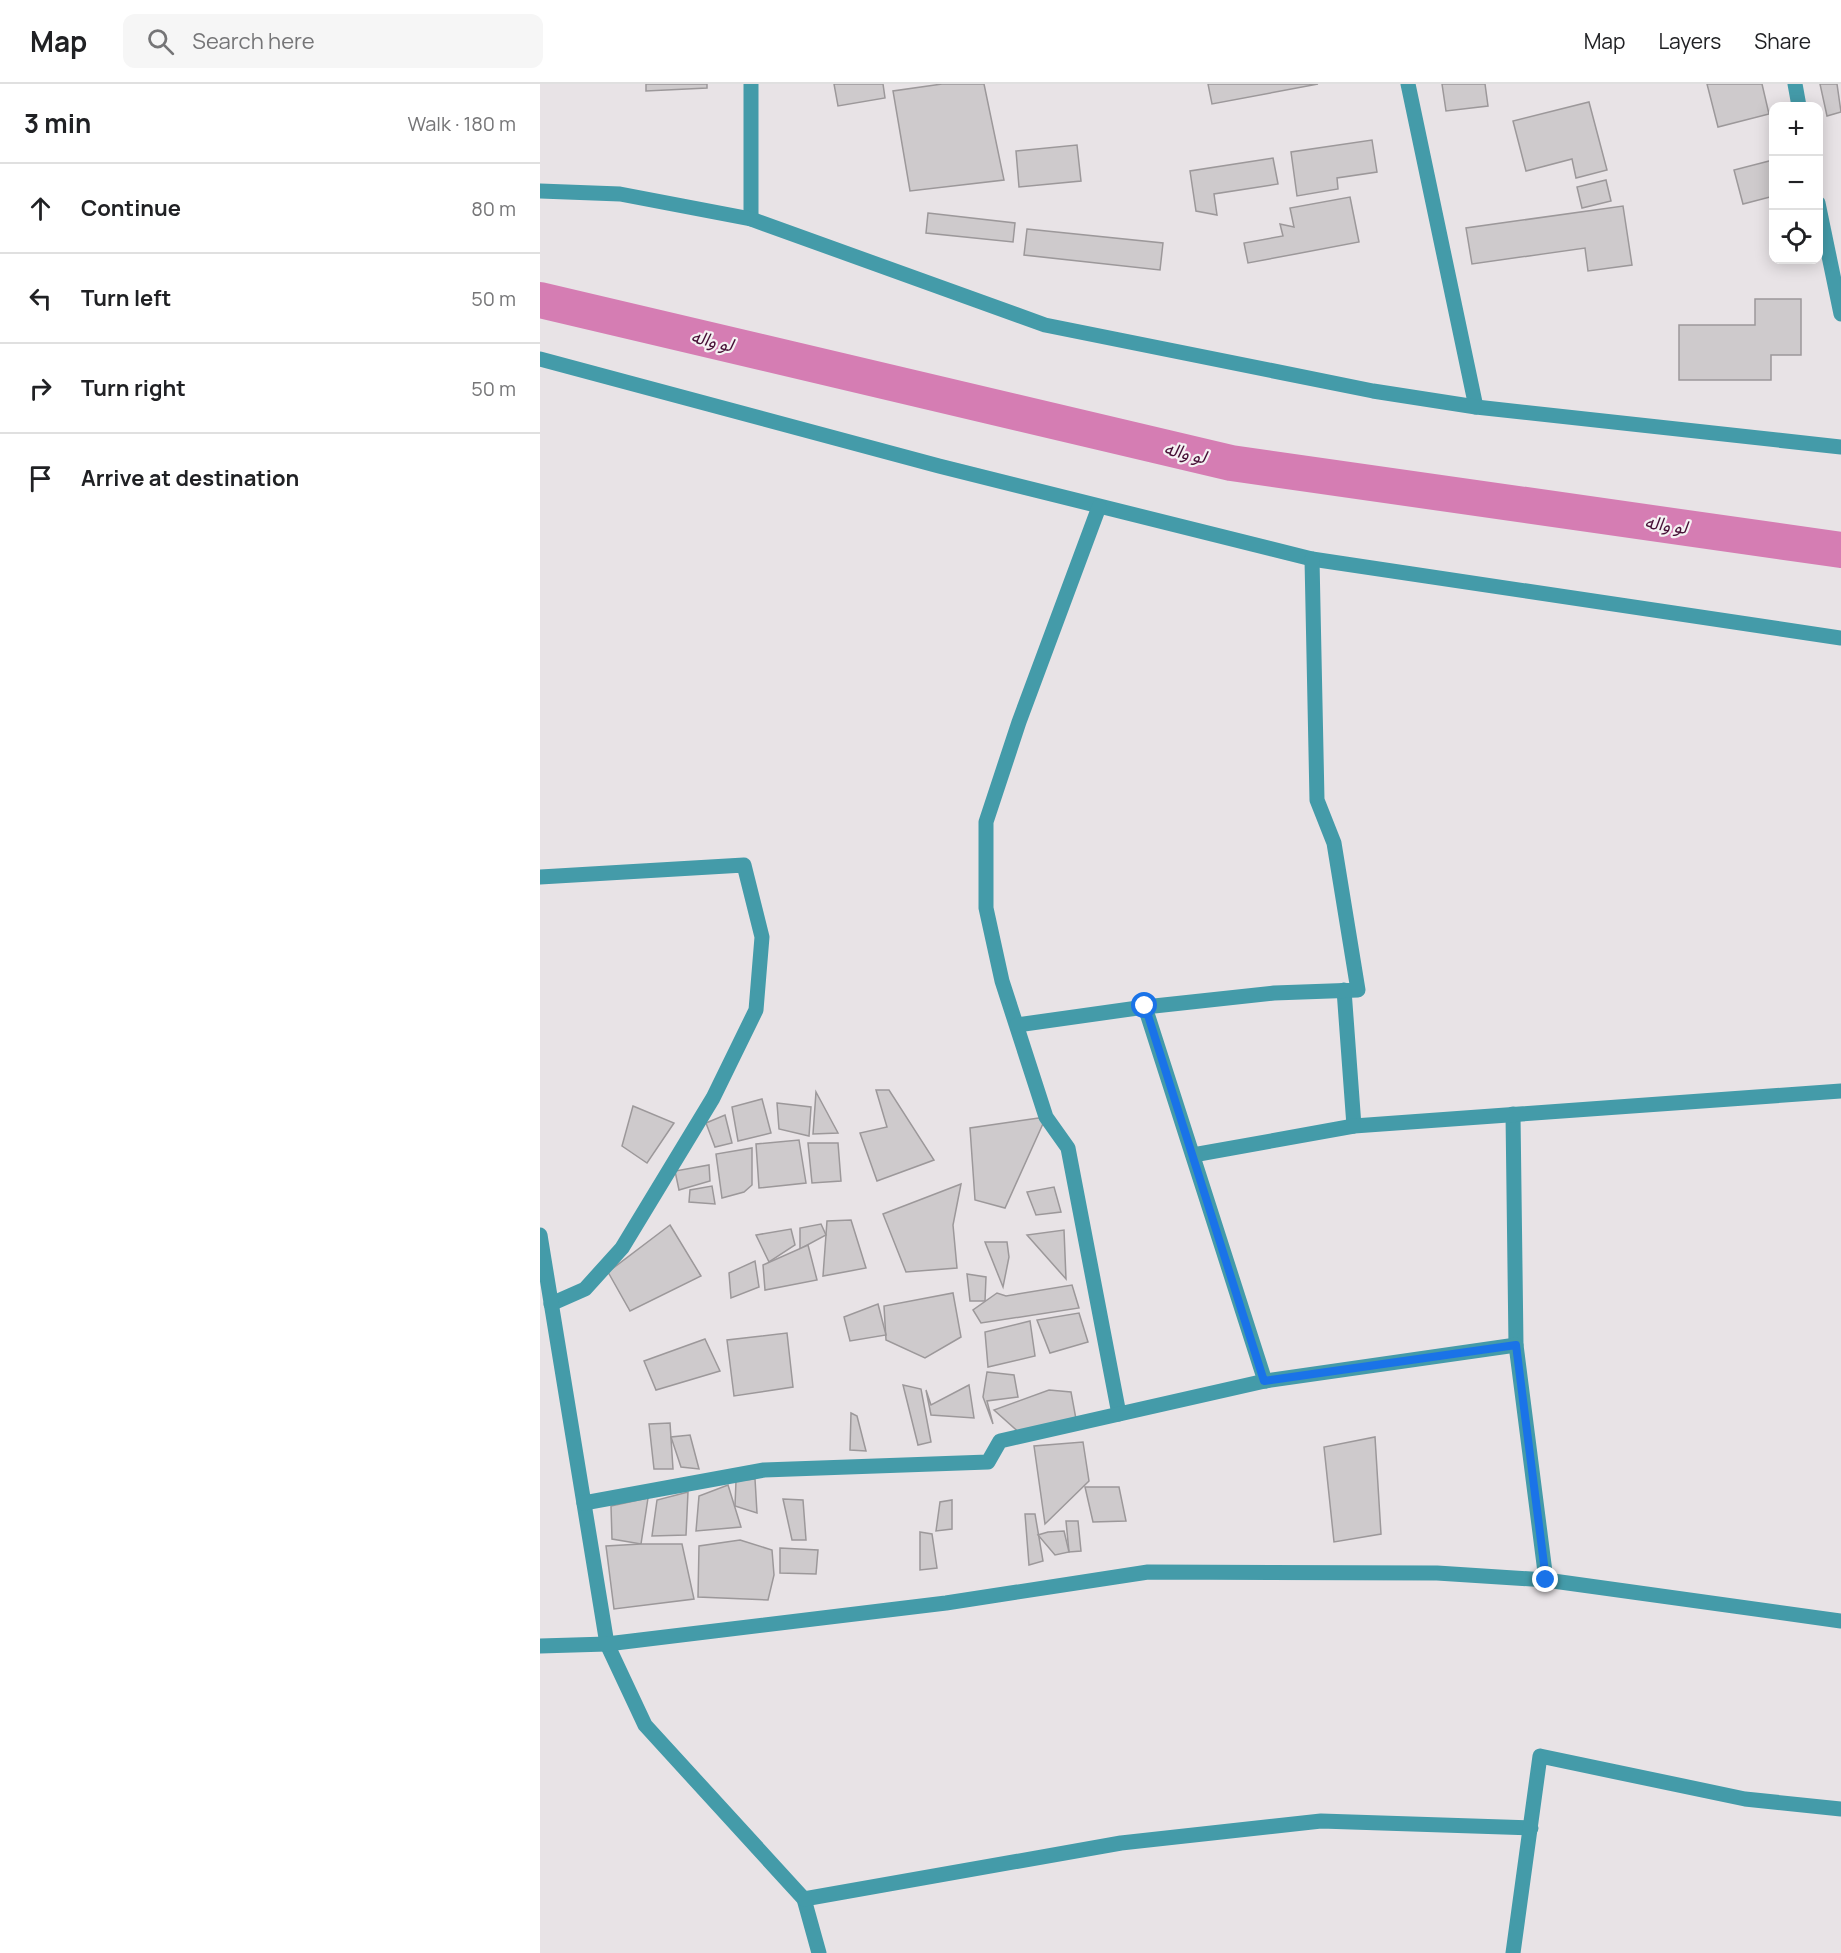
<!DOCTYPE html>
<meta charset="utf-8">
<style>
:root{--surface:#fff;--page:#f6f6f6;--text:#202124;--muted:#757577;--line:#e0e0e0}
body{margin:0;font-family:Manrope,"Noto Sans Arabic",sans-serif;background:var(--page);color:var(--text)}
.controls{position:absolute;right:18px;top:18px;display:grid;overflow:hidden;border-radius:12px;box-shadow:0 3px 15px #0003}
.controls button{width:54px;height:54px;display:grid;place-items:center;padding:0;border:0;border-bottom:2px solid var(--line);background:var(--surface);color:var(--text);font:30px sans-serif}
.stop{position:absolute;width:18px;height:18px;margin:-14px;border:4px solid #1a73e8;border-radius:50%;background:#fff}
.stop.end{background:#1a73e8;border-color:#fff;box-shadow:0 2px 6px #0008}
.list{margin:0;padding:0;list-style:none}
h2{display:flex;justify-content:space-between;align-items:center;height:78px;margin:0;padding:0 24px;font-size:26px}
h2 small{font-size:20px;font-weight:400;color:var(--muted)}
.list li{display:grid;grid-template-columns:39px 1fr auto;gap:18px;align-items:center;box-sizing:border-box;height:90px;padding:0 24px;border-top:2px solid var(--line)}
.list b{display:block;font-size:22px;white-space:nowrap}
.list em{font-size:20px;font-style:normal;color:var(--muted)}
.icon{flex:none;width:33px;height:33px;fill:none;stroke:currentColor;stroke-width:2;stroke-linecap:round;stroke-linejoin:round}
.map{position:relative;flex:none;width:1301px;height:1869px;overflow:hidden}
header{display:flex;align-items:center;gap:36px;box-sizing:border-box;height:84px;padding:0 30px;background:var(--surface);border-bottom:2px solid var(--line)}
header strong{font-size:28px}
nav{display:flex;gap:33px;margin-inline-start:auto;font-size:21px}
.search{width:420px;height:54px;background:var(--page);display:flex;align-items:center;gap:15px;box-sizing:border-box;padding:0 21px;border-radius:12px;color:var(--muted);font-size:22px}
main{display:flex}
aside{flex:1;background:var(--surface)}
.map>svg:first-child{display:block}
</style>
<header>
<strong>Map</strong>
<div class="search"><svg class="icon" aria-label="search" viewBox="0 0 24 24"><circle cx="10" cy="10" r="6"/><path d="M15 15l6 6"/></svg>Search here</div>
<nav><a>Map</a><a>Layers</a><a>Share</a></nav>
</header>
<main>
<aside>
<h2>3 min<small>Walk · 180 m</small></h2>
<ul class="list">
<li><svg class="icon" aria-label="ahead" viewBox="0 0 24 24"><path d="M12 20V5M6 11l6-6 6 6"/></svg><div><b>Continue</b></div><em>80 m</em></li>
<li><svg class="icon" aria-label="left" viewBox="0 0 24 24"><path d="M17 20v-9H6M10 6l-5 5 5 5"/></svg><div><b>Turn left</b></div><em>50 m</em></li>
<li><svg class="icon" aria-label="right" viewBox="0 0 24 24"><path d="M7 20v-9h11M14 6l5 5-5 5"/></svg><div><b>Turn right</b></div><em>50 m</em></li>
<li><svg class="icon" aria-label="arrive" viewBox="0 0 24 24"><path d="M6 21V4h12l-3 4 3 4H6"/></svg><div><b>Arrive at destination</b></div></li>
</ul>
</aside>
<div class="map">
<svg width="1301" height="1869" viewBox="0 0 1301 1869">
<rect width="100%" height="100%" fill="#e8e3e6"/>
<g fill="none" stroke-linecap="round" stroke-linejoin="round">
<polyline stroke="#d57db3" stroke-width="36" points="0,216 691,379 1301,466"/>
</g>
<g fill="#cecacc" stroke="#9c989a" stroke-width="1.5">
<polygon points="106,0 167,0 167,4 106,7"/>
<polygon points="294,0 343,0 345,14 298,22"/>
<polygon points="402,0 444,0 464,96 370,107 353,7"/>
<polygon points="668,0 778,0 672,20"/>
<polygon points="902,0 945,0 948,22 906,27"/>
<polygon points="1167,0 1222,0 1229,30 1178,43"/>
<polygon points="1280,0 1297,0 1301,28 1287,32"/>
<polygon points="1049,18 1067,86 1036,94 1032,75 986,87 973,37"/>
<polygon points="832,56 837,88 797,94 798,105 757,112 751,68"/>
<polygon points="537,61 541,97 479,103 476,67"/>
<polygon points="733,74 738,100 674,110 677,131 656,127 650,87"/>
<polygon points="1233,76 1234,112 1203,120 1194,86"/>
<polygon points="1066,96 1071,117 1042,124 1037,103"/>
<polygon points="810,113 819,158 708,179 704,159 743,152 740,140 754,143 750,124"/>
<polygon points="1083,122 1092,181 1048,187 1045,164 932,180 926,144"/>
<polygon points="388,129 475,139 473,158 386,149"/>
<polygon points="487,145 623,159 620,186 484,171"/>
<polygon points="1215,215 1261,215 1261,271 1231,271 1231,296 1139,296 1139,241 1215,241"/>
<polygon points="336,1006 349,1006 394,1076 337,1097 320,1049 347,1043"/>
<polygon points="276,1008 298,1049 273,1050"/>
<polygon points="222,1015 231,1049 198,1057 192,1023"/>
<polygon points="237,1019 271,1023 269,1052 239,1045"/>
<polygon points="93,1022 134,1039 107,1079 82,1062"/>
<polygon points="185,1031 192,1059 175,1063 166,1039"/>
<polygon points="506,1033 465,1124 435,1116 430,1044"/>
<polygon points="259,1056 266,1099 219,1104 216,1060"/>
<polygon points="268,1059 298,1059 301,1097 272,1099"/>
<polygon points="212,1064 212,1101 204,1108 182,1114 176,1070"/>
<polygon points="169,1081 170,1097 139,1106 135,1087"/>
<polygon points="421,1100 413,1141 417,1184 366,1188 343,1130"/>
<polygon points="172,1102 175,1120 149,1118 150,1106"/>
<polygon points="514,1103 521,1128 496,1131 487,1108"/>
<polygon points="311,1136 326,1184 283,1192 287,1137"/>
<polygon points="281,1140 286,1151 260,1165 260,1144"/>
<polygon points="130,1141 161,1192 90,1227 68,1188"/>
<polygon points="251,1145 255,1161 229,1178 216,1151"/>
<polygon points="524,1146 526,1195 487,1151"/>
<polygon points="445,1158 467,1158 469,1173 463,1203"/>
<polygon points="268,1161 277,1196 225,1206 223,1181"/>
<polygon points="215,1177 219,1203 191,1214 189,1189"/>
<polygon points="427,1190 446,1193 445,1217 430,1217"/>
<polygon points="532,1201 539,1224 441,1239 433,1226 457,1209 466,1212"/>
<polygon points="413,1209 421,1253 385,1274 346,1256 344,1222"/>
<polygon points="338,1220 346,1251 310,1257 304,1233"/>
<polygon points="539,1229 548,1258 510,1269 497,1236"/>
<polygon points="490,1237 495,1272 448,1283 445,1248"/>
<polygon points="247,1249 253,1303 194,1312 187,1256"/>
<polygon points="165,1255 180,1287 116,1306 104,1277"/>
<polygon points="447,1288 474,1291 478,1313 447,1317 453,1340 443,1313"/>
<polygon points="363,1301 381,1305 391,1358 378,1361"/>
<polygon points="429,1301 434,1334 391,1331 386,1306 391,1321"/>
<polygon points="509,1306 531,1308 536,1335 483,1352 454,1326"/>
<polygon points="311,1329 317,1332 326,1367 310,1366"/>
<polygon points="130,1339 133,1385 114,1385 109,1340"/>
<polygon points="150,1351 159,1385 141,1383 131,1353"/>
<polygon points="835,1353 841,1450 794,1458 784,1363"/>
<polygon points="543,1358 549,1397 505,1440 494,1362"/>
<polygon points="215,1395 217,1429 195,1422 196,1397"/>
<polygon points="188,1401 201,1443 156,1447 159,1412"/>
<polygon points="545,1403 579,1403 586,1437 553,1438"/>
<polygon points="148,1408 146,1451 112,1452 117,1416"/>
<polygon points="108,1414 101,1460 72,1455 71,1422"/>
<polygon points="243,1415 263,1416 266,1456 252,1456"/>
<polygon points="412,1416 412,1445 396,1447 400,1418"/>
<polygon points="485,1430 495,1430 503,1477 489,1481"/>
<polygon points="526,1437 538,1437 541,1467 529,1468"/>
<polygon points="524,1447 529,1468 515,1471 498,1451 508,1448"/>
<polygon points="380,1448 392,1450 397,1484 380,1486"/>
<polygon points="200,1456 232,1466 234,1491 228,1516 158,1513 159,1462"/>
<polygon points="101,1460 142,1460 154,1515 74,1525 66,1462"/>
<polygon points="240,1464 278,1466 276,1490 240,1489"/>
</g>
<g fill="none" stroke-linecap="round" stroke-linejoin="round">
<g stroke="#449ba9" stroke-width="15">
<polyline points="211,0 211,135"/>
<polyline points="868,0 936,323"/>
<polyline points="1255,0 1259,22"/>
<polyline points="0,107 80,110 211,135 505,241 833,307 936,323 1301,363"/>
<polyline points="1278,119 1301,230"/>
<polyline points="0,275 399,382 772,475 1301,554"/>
<polyline points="559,423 479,638 446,738 446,824 462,897 506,1033 528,1064 579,1330"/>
<polyline points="0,793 204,781 222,853 216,926 173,1014 82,1164 45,1205 11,1220"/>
<polyline points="804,906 814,1042"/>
<polyline points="605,923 725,1297"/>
<polyline points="477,941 605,923 734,909 818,906 794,759 777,716 772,475"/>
<polyline points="973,1030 976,1261 1006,1496"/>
<polyline points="653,1071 814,1042 1301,1007"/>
<polyline points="0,1151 67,1560 105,1641 264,1815 279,1869"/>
<polyline points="44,1419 224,1386 448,1378 460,1357 725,1297 976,1261"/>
<polyline points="0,1562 67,1560 406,1519 608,1488 897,1489 1006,1496 1301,1537"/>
<polyline points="264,1815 581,1759 781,1737 991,1744"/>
<polyline points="973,1869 1000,1672 1205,1715 1301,1725"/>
</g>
</g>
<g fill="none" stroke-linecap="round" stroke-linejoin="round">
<polyline stroke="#1a73e8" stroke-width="8" points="605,922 724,1297 976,1261 1006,1496"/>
</g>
<g text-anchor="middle" stroke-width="4.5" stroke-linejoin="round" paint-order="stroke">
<g font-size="18" font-style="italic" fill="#471036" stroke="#f5f1f3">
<text transform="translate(172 257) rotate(13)" y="6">لو واله</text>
<text transform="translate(645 369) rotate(13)" y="6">لو واله</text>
<text transform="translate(1126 441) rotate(8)" y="6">لو واله</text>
</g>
</g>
</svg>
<div class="controls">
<button>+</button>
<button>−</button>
<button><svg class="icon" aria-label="locate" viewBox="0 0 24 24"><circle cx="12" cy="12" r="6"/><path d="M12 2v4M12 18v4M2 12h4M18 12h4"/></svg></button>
</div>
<div class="stop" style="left:605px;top:922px"></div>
<div class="stop end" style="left:1006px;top:1496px"></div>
</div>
</main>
